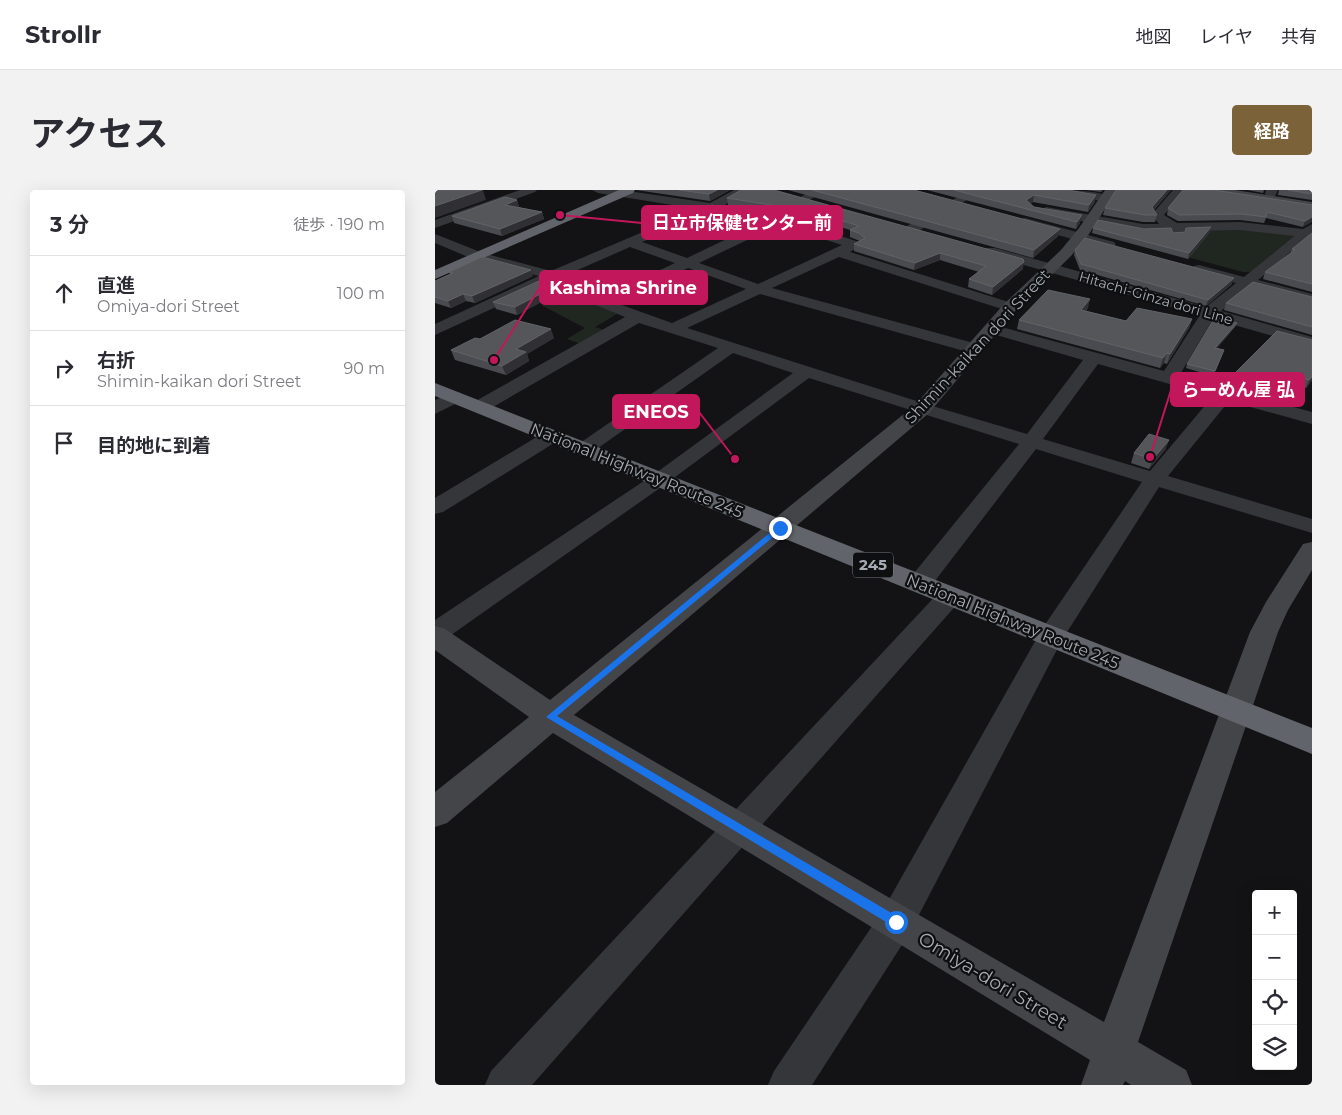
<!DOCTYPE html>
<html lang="ja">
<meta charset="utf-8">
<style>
:root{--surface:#fff;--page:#f2f2f3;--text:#2b2b33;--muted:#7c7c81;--line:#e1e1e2;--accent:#7c6239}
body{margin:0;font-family:Montserrat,"Noto Sans JP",sans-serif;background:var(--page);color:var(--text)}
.controls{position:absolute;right:15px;bottom:15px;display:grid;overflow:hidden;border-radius:5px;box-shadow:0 5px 20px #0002}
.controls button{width:45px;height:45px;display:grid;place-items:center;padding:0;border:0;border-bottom:1px solid var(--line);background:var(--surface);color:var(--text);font:25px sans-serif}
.stop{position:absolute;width:15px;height:15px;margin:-11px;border:4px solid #1a73e8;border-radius:50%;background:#fff}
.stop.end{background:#1a73e8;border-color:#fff;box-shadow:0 1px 5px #0008}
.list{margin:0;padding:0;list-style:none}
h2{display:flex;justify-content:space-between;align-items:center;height:65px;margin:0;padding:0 20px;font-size:21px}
h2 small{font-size:16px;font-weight:400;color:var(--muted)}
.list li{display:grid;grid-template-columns:32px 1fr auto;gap:15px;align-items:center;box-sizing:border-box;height:75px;padding:0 20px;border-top:1px solid var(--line)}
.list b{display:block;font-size:19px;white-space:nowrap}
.list p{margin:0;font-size:16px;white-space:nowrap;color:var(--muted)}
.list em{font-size:16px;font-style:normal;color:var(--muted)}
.icon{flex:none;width:28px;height:28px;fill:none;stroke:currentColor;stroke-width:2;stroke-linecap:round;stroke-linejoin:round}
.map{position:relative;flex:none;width:877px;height:895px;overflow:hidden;border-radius:5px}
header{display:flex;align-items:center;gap:30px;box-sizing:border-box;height:70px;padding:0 25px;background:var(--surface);border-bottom:1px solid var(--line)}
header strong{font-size:24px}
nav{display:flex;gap:28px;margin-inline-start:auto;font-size:18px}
.intro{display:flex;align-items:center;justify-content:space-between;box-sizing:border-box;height:120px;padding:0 30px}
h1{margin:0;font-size:35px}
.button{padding:12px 22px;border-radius:5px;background:var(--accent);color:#fff;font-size:18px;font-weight:700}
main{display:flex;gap:30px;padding:0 30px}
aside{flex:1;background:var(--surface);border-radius:5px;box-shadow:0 5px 20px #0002}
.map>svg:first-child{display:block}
</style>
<header>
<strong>Strollr</strong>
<nav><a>地図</a><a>レイヤ</a><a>共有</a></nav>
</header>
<div class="intro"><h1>アクセス</h1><a class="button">経路</a></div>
<main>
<aside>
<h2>3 分<small>徒歩 · 190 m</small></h2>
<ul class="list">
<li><svg class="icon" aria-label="ahead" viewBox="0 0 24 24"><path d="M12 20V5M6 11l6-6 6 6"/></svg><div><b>直進</b><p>Omiya-dori Street</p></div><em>100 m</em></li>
<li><svg class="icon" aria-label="right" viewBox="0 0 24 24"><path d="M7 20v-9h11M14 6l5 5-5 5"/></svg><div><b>右折</b><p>Shimin-kaikan dori Street</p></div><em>90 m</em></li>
<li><svg class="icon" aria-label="arrive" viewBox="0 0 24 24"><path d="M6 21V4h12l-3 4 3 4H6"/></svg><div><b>目的地に到着</b></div></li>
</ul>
</aside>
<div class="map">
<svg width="877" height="895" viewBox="0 0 877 895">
<rect width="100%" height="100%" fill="#131315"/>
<g fill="#202721">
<polygon points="794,38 860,45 815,82 808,82 741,64 747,41"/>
<polygon points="142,104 182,124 160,137 169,140 146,154 132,149 150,138 106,115"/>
</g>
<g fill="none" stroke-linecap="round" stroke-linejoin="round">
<g fill="#35363a" fill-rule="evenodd">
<polygon points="85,0 102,0 100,2 0,38 0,30"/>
<path d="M157 0H186L275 13 299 0H314L288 16 355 27 357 30 424 52 426 55 415 62 580 114 583 117 580 120H570L404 67 337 98 546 155 548 159 546 163 540 164 325 104 252 138 494 215 592 244 648 170 551 142 549 139 551 136H563L729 181 765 125 550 64 548 61 550 58H560L771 117 801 93 759 82 757 79 759 76 764 75 809 87 859 46 805 40 748 41 747 46H737L736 41 708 42 611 25 605 21 611 17 708 34H724L717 25 719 22 738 0H750L729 25 742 33 805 32 868 39 877 34V48L873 47 823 90 877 104V114L815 97 786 121 877 147V157L778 129 744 186 877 222V234L794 211 733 286 877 329V343L724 297 627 450 474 744 377 895H333L339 881 448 720 607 439 707 292 601 259 493 400 484 402 475 400 472 394 475 388 584 254 374 188 232 293 9 450 0 452V430L218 285 358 183 298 163 156 263 149 265 142 263 139 259 142 255 283 158 204 133 51 221 44 223 37 221 35 217 37 213 190 127 163 116 117 91 0 145V134L104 86 38 69 0 53V44L48 63 116 81 262 19 163 3ZM278 21 335 32 300 45 252 68 207 52ZM348 36 407 55 323 94 264 73 310 51ZM195 57 240 73 168 107 129 86ZM253 78 311 99 237 133 181 113ZM663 174 778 206 715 281 608 249Z"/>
<polygon points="378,0 394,0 368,13 362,9"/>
<polygon points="526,0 538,0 538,6 482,42 472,42 471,39 472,36 526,5"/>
<path d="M616 0C630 0 667 0 677 8L671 12 622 3Z"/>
<polygon points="831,0 843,0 840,6 836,7 830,4"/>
<polygon points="590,28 679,52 681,55 674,59 586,35 584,32 586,29"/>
<polygon points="20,202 26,203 29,207 26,211 0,224 0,210"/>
<polygon points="117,240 124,242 127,246 124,250 8,322 0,324 0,308 110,242"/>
<polygon points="515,397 524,400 527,406 524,412 97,895 50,895 56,881 506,400"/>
</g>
<g fill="#434549" fill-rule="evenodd">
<polygon points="670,0 682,0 654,44 636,66 581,120 494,223 139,525 669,832 815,442 831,412 868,354 877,352 877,380 853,420 843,442 703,852 751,880 757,895 696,895 690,891 688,895 646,895 655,870 118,543 12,633 0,637 0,602 94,527 0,460 0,436 10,439 115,510 480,215 569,114 626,60 644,38"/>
<polygon points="771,0 800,0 877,12 877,20 777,4"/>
</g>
<g fill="#61646a" fill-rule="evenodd">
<polygon points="184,0 200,0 198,3 0,89 0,80"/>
<polygon points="0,193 877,538 877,564 0,206"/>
</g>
</g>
<g fill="#4a4b50">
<polygon points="201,0 295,0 275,11"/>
<polygon points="306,0 588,79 557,105 533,97 534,89 544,82 505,70 479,80 419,61 419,54 425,51 415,47 415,40 362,23 355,25 293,15 292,8"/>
<polygon points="353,0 479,0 623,46 598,68"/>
<polygon points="492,0 634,0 660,12 653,22 598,12 595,14 599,17 645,33 641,39"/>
<polygon points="651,0 668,0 666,2"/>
<polygon points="681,0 736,0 719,20 722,25 720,32 708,32 668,25 670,18"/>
<polygon points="812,0 829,0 828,3"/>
<polygon points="844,0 877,0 877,10 843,5"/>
<polygon points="82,10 84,17 83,17 107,22 109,29 67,46 19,33 17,26"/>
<polygon points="877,15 868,37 831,28 829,33 805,30 743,31 732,25 733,18"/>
<polygon points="262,22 327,32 303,42 263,29"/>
<polygon points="658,38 709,39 738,43 775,42 753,69 657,43"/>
<polygon points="877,43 877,102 828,89 830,82 855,64 857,59"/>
<polygon points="640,60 797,94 771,116 645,80 639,65"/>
<polygon points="14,82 98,86 40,113 31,111 16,118 0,113 0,91 15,84"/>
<polygon points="134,102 110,110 82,125 61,119 58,112"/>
<polygon points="877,107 877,145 789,120 791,113"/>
<polygon points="653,118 651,121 691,131 757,129 754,138 732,174 729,173 725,178 582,139 584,130"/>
<polygon points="802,133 800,137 782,158 789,160 778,186 751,178 752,174"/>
<polygon points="119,148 92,164 94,171 71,185 20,170 16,160 45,149"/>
<polygon points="877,150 877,190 871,198 851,192 842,204 797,190 800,183"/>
<polygon points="734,250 730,260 714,279 696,273 699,263"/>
</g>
<g fill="#303034">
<polygon points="48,0 51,10 0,28 0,16"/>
<polygon points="282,0 295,0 275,11 274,4"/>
<polygon points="732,0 736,0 715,24 717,17"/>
<polygon points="599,5 598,12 590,17 591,10"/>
<polygon points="661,5 660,12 653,22 654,15"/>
<polygon points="82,10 84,17 73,22 70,15"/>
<polygon points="361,16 362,23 355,25 355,18"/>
<polygon points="107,22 109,29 67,46 65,39"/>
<polygon points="327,25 327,32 303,42 302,34"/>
<polygon points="647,25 645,33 641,39 642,32"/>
<polygon points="877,27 877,32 868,37 870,31"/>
<polygon points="776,37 775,42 753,69 754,63"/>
<polygon points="625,39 623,46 598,68 599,60"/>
<polygon points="505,63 505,70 479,80 480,73"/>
<polygon points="589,72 588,79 557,105 558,97"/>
<polygon points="96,80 98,86 40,113 37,106"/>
<polygon points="799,88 797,94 771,116 773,110"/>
<polygon points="132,95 134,102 110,110 82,125 80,117 107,103"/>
<polygon points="28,104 31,111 16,118 13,111"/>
<polygon points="655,109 653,118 644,130 646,120"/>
<polygon points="757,129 754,138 732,174 735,164"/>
<polygon points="802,133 800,137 778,163 780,158"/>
<polygon points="116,139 119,148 92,164 94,171 71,185 67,176 81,159"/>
<polygon points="732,163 729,173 725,178 728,168"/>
<polygon points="855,184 851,192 842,204 846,196"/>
<polygon points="877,187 877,190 871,198 874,190"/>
<polygon points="734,250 730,260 714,279 718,269"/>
</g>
<g fill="#54565a" stroke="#616368">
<polygon points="0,0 47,0 0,16"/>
<polygon points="244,0 282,0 274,4"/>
<polygon points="306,0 339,0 588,69 589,72 558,97 534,89 551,76 505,63 480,73 419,54 430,48 424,43 415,40 424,36 361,16 355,18 292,8"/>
<polygon points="377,0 479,0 625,39 599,60"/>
<polygon points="519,0 633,0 661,5 654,15 599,5 591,10 599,17 647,25 642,32"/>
<polygon points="681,0 732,0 717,17 722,25 710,25 670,18"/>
<polygon points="748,0 779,0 877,15 877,27 870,31 832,22 831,27 807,24 744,25 733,18"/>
<polygon points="853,0 877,0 877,4"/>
<polygon points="70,7 82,10 70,15 107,22 65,39 17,26"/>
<polygon points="277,15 327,25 302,34 262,22"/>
<polygon points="663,30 709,39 736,38 738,43 750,42 751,38 776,37 754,63 658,38"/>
<polygon points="877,43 877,94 830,82 860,60 857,59"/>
<polygon points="650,48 799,88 773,110 646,74 640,60"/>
<polygon points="47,67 96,80 37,106 28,104 13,111 0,107 0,91 18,83 14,82"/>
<polygon points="115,86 132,95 107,103 80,117 58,112"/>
<polygon points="818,92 877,107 877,137 791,113"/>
<polygon points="613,100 655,109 646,120 691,131 702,118 757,129 735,164 732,163 728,168 584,130"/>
<polygon points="780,127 802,133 780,158 789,160 780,181 752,174"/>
<polygon points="80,130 116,139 81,159 91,162 67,176 16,160 40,148 45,149"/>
<polygon points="842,141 877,150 877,187 874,190 855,184 846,196 800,183"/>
<polygon points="714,244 734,250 718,269 699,263"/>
</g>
<polygon fill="#1a73e8" points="343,336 349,338 122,526 465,728 466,732 465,736 461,738 111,527"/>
<g text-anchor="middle" stroke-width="4.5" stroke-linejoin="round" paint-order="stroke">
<g font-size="14" fill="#a6abb4" stroke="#0e0f10">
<text transform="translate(721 108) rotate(16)" y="5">Hitachi-Ginza dori Line</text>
</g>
<rect fill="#0e0f10" stroke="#787c83" stroke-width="1" x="418" y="362.5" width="40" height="25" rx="4"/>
<g font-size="15" font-weight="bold" fill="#a6abb4">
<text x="438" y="380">245</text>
</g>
<g font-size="16" fill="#a6abb4" stroke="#0e0f10">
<text transform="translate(542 156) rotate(-47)" y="6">Shimin-kaikan dori Street</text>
<text transform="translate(202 280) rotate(22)" y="6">National Highway Route 245</text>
<text transform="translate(578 431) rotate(22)" y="6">National Highway Route 245</text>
</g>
<g font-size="19" fill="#a6abb4" stroke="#0e0f10">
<text transform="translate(558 790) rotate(31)" y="7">Omiya-dori Street</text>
</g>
</g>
<path fill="none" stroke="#c2185b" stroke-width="2" d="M125 25L207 33M59 170L105 97M715 267L736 200M300 269L264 222"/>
<g fill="#c2185b" stroke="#0e0f10" stroke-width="2">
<circle cx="125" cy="25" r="5"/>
<circle cx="59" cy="170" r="5"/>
<circle cx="715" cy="267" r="5"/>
<circle cx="300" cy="269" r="5"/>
</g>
<g fill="#c2185b" stroke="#c2185b" stroke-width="2">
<rect x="207" y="16" width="200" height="33" rx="5"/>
<rect x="105" y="81" width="167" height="33" rx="5"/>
<rect x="736" y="183" width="133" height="33" rx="5"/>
<rect x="178" y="205" width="86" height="33" rx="5"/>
</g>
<g font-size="18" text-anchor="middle" font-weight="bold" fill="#fff">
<text x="307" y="39">日立市保健センター前</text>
<text x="188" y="104">Kashima Shrine</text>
<text x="803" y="206">らーめん屋 弘</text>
<text x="221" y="228">ENEOS</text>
</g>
</svg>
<div class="controls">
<button>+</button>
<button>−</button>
<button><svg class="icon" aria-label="locate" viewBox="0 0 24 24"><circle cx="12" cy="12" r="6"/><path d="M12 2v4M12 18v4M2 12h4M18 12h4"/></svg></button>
<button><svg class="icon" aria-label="layers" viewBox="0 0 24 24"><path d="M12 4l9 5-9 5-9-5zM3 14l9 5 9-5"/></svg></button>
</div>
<div class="stop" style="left:461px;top:732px"></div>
<div class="stop end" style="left:345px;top:338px"></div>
</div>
</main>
